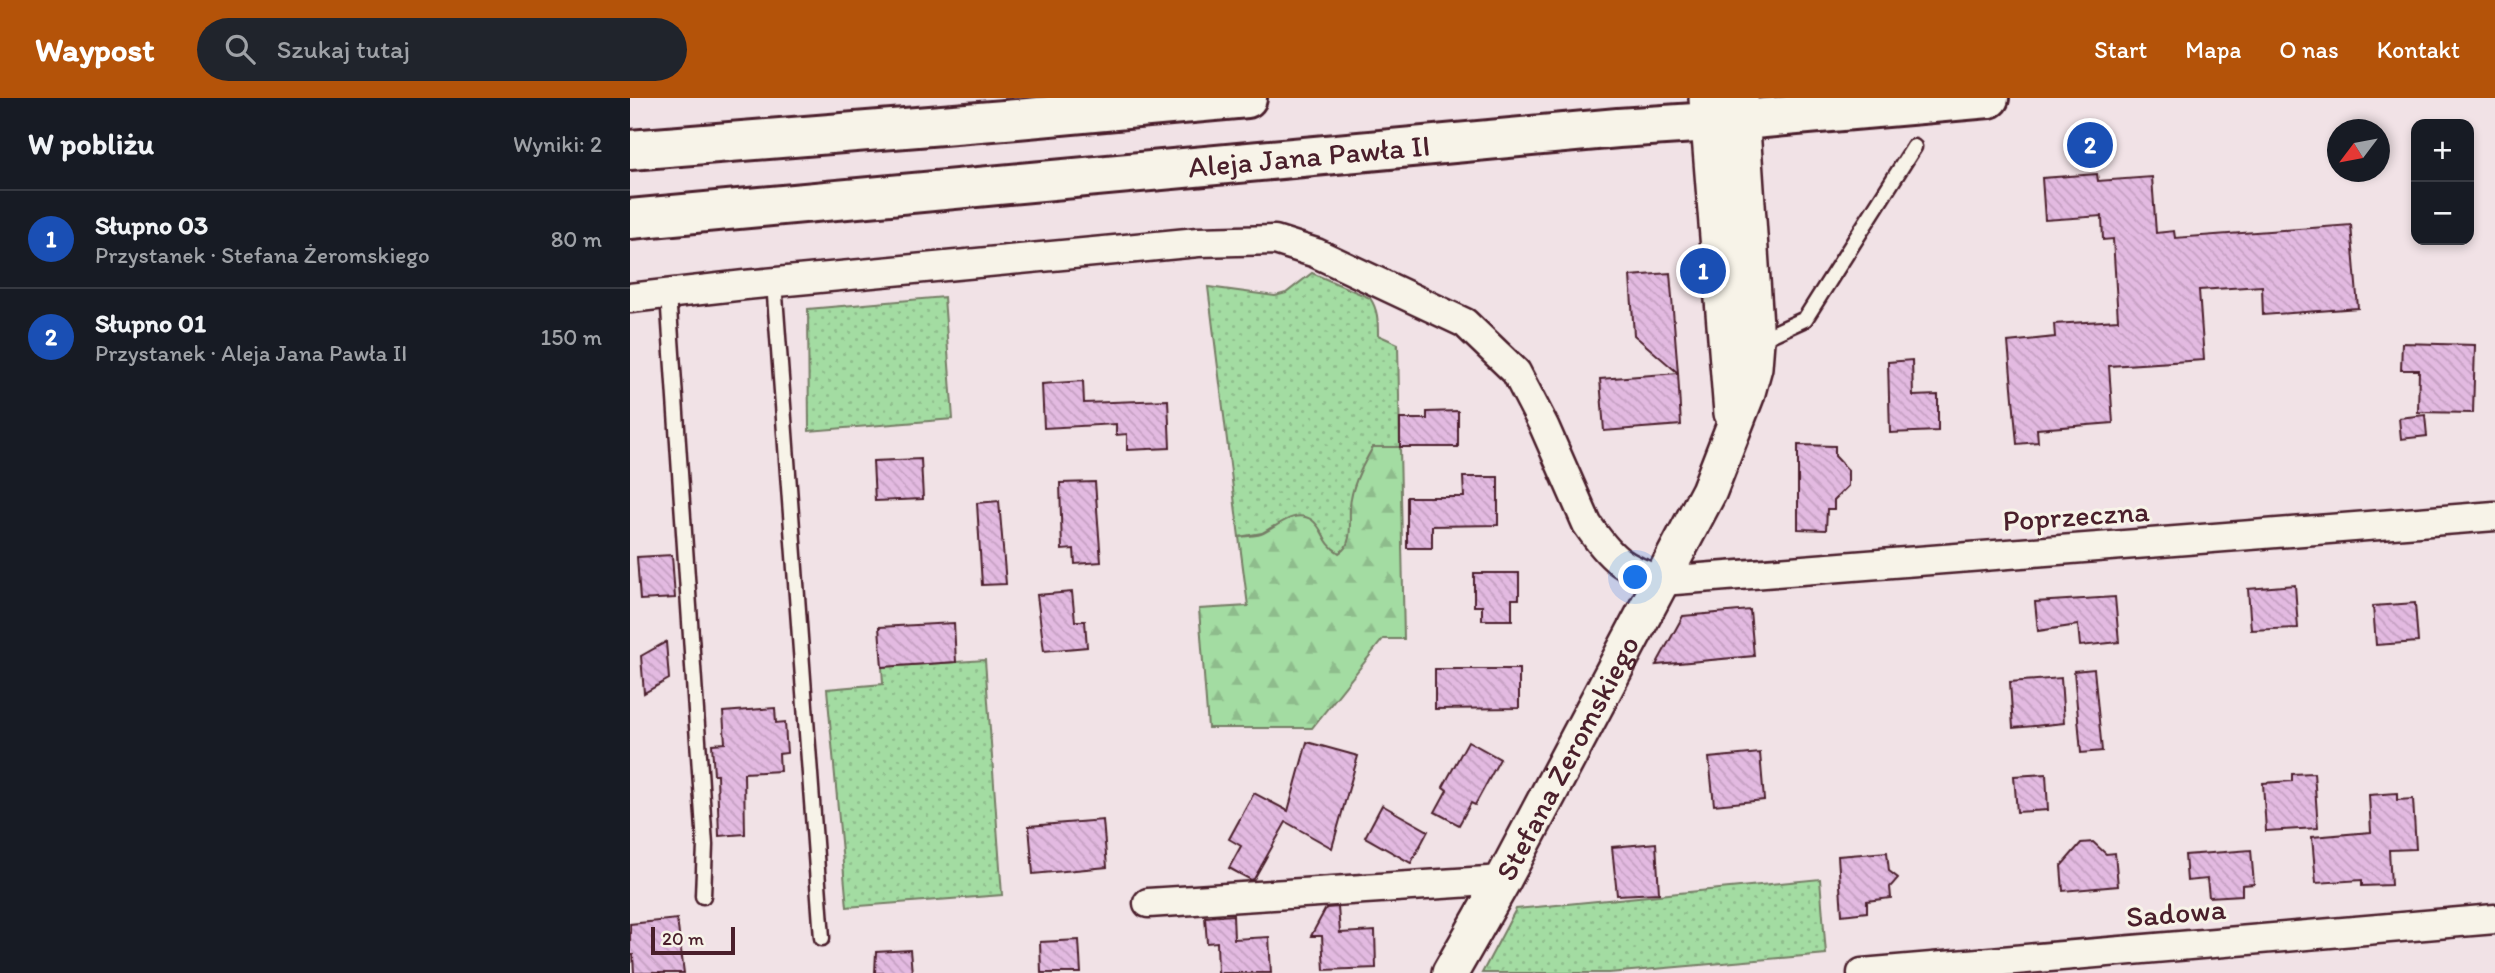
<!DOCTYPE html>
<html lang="pl">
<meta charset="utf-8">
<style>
:root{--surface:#171b24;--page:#20242c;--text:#f1f3f6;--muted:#9ea1a6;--line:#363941;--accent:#b45309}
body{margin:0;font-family:Itim,sans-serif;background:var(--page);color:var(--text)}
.controls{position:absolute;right:21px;top:21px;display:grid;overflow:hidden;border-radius:14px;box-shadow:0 4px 10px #0003}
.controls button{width:63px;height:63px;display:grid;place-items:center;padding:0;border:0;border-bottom:2px solid var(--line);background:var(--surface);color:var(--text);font:35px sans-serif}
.compass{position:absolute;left:1697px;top:21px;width:63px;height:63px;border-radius:50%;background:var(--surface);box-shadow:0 4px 10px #0003;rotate:238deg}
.scale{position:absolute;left:21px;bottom:18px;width:84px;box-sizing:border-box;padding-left:7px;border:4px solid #4a1f2b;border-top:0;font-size:19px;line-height:24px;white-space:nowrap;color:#4a1f2b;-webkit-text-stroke:5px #f7f3e8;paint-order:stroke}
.you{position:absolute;left:1006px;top:480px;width:24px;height:24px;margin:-18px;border:5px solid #fff;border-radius:50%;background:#1a73e8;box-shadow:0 0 0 10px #1a73e833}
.badge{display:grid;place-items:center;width:46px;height:46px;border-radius:50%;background:var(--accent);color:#fff;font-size:23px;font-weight:700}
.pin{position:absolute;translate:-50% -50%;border:4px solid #fff;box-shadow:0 2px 7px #0006}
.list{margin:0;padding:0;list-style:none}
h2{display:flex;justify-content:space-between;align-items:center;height:91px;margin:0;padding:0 28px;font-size:30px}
h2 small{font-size:23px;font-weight:400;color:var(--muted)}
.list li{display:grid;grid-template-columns:46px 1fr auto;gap:21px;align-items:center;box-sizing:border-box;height:98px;padding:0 28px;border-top:2px solid var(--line)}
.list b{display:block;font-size:26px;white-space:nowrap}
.list p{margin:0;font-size:23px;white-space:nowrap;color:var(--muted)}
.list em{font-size:23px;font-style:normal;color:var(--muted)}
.icon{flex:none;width:38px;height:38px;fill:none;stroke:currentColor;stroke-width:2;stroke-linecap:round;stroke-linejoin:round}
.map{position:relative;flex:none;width:1865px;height:875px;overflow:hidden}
header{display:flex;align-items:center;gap:42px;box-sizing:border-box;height:98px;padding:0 35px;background:var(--accent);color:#fff}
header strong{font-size:33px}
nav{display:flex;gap:38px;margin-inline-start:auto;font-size:24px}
.search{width:490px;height:63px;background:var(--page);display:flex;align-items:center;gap:18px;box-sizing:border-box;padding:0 24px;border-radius:38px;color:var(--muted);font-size:26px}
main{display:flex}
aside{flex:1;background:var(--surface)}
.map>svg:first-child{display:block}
</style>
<header>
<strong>Waypost</strong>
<div class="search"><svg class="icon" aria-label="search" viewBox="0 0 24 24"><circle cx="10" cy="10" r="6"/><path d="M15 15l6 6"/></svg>Szukaj tutaj</div>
<nav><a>Start</a><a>Mapa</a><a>O nas</a><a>Kontakt</a></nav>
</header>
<main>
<aside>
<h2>W pobliżu<small>Wyniki: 2</small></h2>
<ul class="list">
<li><span class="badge" style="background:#1a4fb4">1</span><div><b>Słupno 03</b><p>Przystanek · Stefana Żeromskiego</p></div><em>80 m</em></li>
<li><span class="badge" style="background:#1a4fb4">2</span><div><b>Słupno 01</b><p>Przystanek · Aleja Jana Pawła II</p></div><em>150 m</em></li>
</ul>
</aside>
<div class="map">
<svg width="1865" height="875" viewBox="0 0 1865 875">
<defs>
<pattern id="green-dots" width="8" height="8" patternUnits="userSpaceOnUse" patternTransform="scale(1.75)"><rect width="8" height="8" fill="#a3dca2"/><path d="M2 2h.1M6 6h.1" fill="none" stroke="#8ebc8c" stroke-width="1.8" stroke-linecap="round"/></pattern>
<pattern id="forest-firs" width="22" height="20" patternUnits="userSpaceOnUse" patternTransform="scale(1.75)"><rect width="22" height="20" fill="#a3dca2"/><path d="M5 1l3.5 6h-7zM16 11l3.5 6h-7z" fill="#8ebc8c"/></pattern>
<pattern id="building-back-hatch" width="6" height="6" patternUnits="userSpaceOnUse" patternTransform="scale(1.75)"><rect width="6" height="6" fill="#e3bae1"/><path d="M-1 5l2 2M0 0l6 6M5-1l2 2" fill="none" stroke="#c49fc1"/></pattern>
</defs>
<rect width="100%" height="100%" fill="#f1e2e6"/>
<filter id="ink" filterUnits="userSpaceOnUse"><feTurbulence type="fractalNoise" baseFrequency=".0143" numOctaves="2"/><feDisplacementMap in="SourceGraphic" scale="14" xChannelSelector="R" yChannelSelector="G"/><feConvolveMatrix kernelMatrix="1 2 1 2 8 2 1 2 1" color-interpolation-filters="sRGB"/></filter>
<g filter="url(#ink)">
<g fill="url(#green-dots)" stroke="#767e66" stroke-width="2">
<path d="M682 175 740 200C748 212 748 223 748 237L768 246 770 349 715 452 710 455 698 448 692 434 644 428 632 435 609 439 578 189 645 198 656 195Z"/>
<polygon points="314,199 323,321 179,333 178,211"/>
<polygon points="355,562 372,797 217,809 197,591 253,586 252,569"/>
<polygon points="1190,781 1196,856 979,875 852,875 886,811"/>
</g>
<path fill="url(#forest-firs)" stroke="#767e66" stroke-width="2" d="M743 349H770L774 541H753L682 630H578L569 511 618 508 609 439C616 438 624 438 631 436 646 430 664 410 682 422 695 432 692 445 709 455 726 446 717 417 721 401 724 383 734 365 743 349Z"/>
<g fill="url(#building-back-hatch)" stroke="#4a1f2b" stroke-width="2">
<polygon points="1467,76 1468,83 1522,79 1526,135 1544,133 1545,140 1721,127 1728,210 1633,217 1632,188 1569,192 1574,262 1479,268 1483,325 1407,331 1408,344 1387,346 1378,244 1425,239 1424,226 1488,222 1483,141 1473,142 1472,118 1415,122 1412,80"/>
<polygon points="1040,175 1048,275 1004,237 1000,178"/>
<polygon points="1772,245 1845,247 1843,315 1788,314 1789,272 1771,272"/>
<polygon points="1282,262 1283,298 1308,297 1308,333 1260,335 1258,264"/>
<polygon points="1048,275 1051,327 974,333 970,281"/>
<polygon points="453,283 454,305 538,302 540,350 497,352 497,336 486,337 486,326 414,330 412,286"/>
<polygon points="828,313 828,349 770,349 770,321 797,321 797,314"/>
<polygon points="1795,317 1797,338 1771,341 1769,320"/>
<polygon points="1168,347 1205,348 1205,358 1218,372 1218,388 1204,402 1204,411 1197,411 1196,432 1168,431"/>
<polygon points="291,361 293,401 245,403 243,363"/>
<polygon points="833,379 868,379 868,427 802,428 802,450 777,450 777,399 834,399"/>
<polygon points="465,384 471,464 445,466 444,451 432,452 430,385"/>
<polygon points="369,403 376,486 352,487 347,405"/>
<polygon points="42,457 45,500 10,502 7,459"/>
<polygon points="844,475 889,475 889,501 882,501 882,522 852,522 852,508 844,508"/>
<polygon points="1665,487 1668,530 1621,532 1618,491"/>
<polygon points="442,494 445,523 455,523 457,549 414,553 407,497"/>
<polygon points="1485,499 1489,544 1450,548 1448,527 1408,533 1405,504"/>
<polygon points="1785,505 1788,544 1746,547 1743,508"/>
<polygon points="1120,512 1124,558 1026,567 1053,518"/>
<polygon points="324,525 326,564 252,569 249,529"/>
<polygon points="36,544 39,581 14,595 11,558"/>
<polygon points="805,571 889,571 889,610 805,611"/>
<polygon points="1464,571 1472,653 1451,655 1444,573"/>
<polygon points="1431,580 1434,625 1383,630 1380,584"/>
<polygon points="145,610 146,625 155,624 156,641 157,655 149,656 150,673 114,675 115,736 89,738 87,677 84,677 82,646 95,645 93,614"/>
<polygon points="838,643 870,661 845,707 841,705 829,727 805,714 817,692 813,689"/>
<polygon points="677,644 728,658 702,750 656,724 624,781 621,782 599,770 611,748 599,741 624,695 658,713"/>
<polygon points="1130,655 1134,702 1084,707 1079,660"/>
<polygon points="1684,675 1688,730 1636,733 1633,685 1662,683 1662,676"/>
<polygon points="1416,676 1418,712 1387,714 1384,678"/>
<polygon points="1767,695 1767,702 1783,701 1786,751 1759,752 1761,787 1732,788 1732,782 1686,785 1682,739 1741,734 1739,697"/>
<polygon points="752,707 798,733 781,765 735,739"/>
<polygon points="473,722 477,769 403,776 399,728"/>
<polygon points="1463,744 1476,756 1485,755 1488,788 1433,793 1431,768 1451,745"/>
<polygon points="1026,745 1029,795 987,797 982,749"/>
<polygon points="1621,752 1624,786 1612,787 1612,797 1579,799 1577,781 1557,783 1555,757"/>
<polygon points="1257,754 1259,773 1268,780 1260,789 1261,800 1237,803 1237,814 1212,817 1208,758"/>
<polygon points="708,809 710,835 745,833 746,870 694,872 692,838 681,838 696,810"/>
<polygon points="603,817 604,841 639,839 641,875 588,875 587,844 577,845 575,819"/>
<polygon points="47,821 54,875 4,875 3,857 0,857 0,826"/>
<polygon points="449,842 451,875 411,875 410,844"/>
<polygon points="280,852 282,875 245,875 246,854"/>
</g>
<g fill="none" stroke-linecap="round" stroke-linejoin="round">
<g stroke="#4a1f2b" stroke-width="19">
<g id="service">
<polyline points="144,184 192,840"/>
<polyline points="38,196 75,747 73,798"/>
<polyline points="1127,243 1175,221 1284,49"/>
</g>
</g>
<g stroke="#4a1f2b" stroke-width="33">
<g id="minor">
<path d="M0 200 115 187 506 150 568 144 645 142 686 155 835 225 886 274 914 328 957 426C981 461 992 470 1032 483L1865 418"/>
<polyline points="518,805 873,782"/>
<polyline points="1232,875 1865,821"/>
</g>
</g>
<g stroke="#4a1f2b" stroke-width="40">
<g id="tertiary">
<polyline points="1077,0 1102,315"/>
<path id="s1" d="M820 875 873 782 1079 393 1116 298 1124 269 1126 243 1110 0"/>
</g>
</g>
<g stroke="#4a1f2b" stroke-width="44">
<g id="secondary">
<polyline points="0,52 387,21 617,0"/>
<path id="s2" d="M0 121 988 30 1112 22 1359 0"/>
</g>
</g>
<use href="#service" stroke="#f7f3e8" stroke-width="14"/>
<use href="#minor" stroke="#f7f3e8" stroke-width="28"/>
<use href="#tertiary" stroke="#f7f3e8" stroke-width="35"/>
<use href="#secondary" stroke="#f7f3e8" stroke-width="38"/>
</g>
</g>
<g text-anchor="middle" stroke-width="6" stroke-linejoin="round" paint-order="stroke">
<g font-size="30" fill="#4a1f2b" stroke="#f7f3e8">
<text dy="10" stroke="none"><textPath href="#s2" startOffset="682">Aleja Jana Pawła II</textPath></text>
<text transform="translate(1446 418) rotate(-4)" y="10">Poprzeczna</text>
<text dy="10" stroke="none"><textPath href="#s1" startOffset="245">Stefana Żeromskiego</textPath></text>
<text transform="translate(1546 815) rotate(-5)" y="10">Sadowa</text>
</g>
</g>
</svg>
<div class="controls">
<button>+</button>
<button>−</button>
</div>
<svg class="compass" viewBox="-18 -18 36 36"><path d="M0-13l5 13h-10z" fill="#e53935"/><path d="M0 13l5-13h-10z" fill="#9ea1a6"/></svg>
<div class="scale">20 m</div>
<div class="you"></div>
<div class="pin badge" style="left:1073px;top:173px;background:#1a4fb4">1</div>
<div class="pin badge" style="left:1460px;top:47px;background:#1a4fb4">2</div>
</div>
</main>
